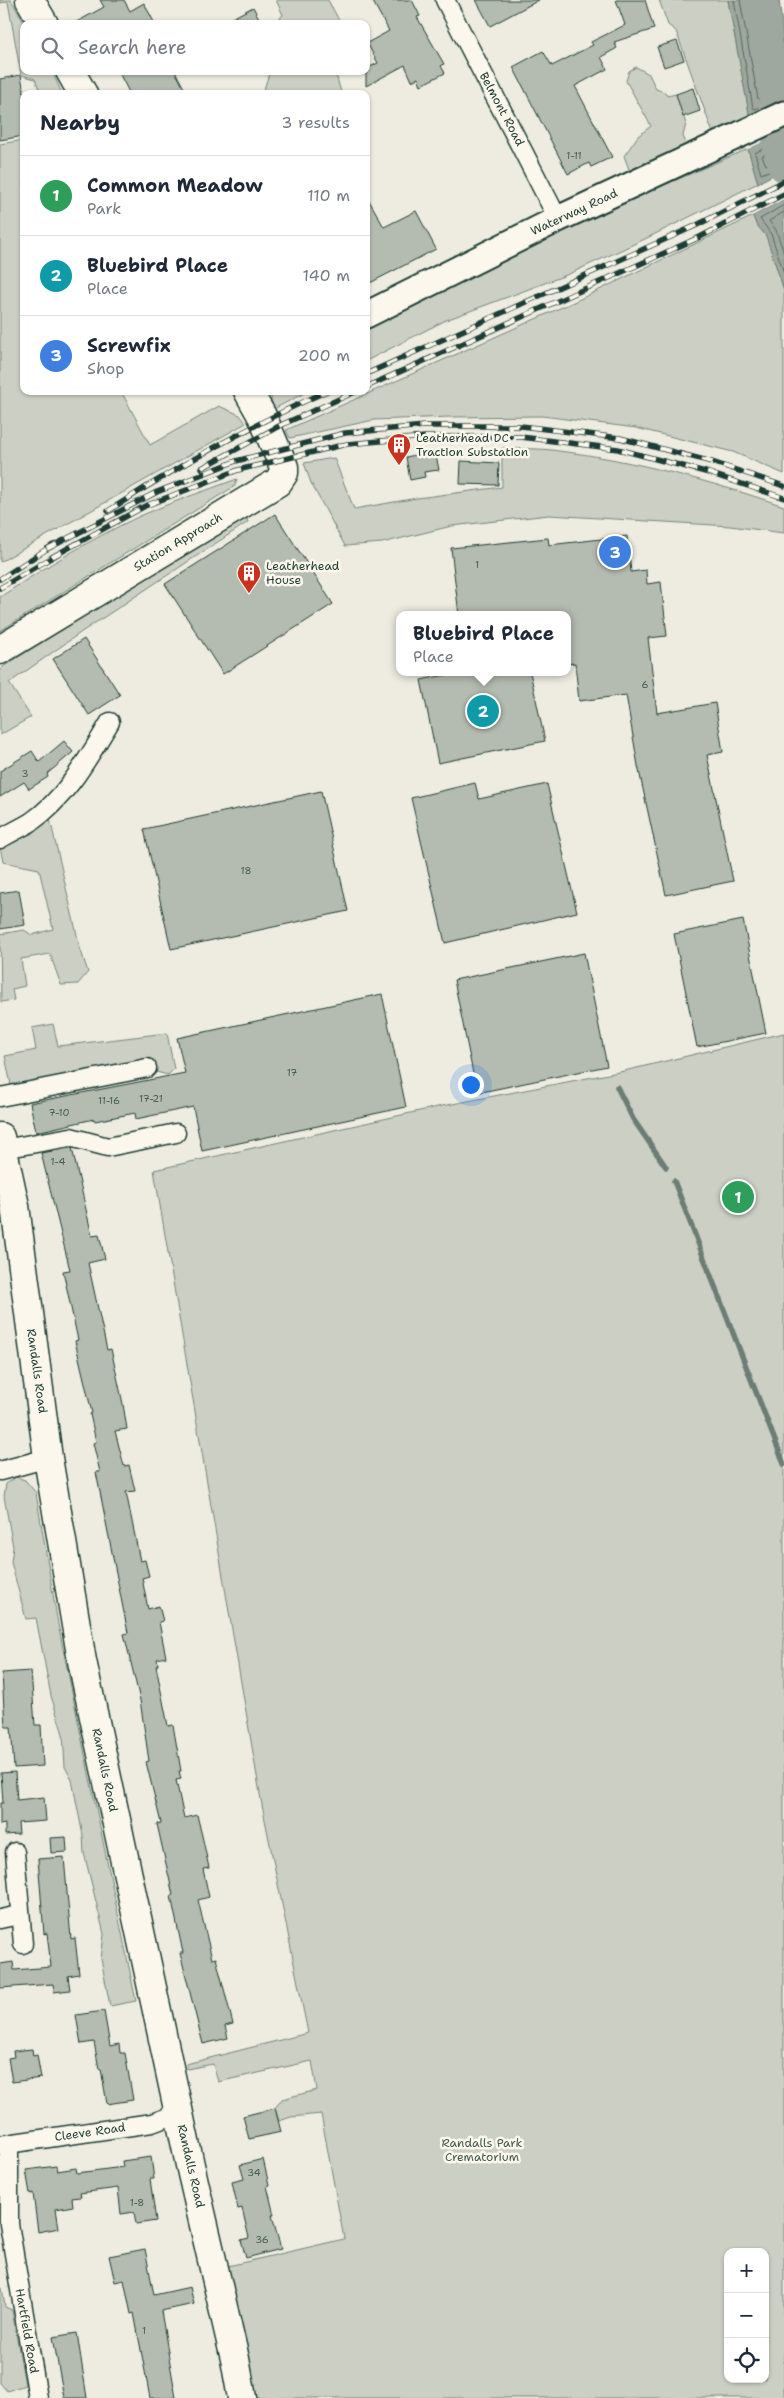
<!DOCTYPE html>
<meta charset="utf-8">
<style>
:root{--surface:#fff;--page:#f2f2f3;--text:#1f2937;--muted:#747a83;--line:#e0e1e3;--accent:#c8321e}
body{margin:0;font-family:"Shantell Sans",sans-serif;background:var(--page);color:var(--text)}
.controls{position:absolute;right:15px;bottom:15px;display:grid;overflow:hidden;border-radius:10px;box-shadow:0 1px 4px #0004}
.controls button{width:45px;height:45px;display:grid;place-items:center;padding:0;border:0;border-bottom:1px solid var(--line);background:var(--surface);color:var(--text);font:25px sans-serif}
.you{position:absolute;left:470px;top:1084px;width:18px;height:18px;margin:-12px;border:4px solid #fff;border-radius:50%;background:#1a73e8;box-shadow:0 0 0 8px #1a73e833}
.badge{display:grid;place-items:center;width:32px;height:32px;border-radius:50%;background:var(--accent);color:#fff;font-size:16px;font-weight:700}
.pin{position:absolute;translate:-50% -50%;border:2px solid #fff;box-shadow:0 1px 5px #0006}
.popup{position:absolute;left:396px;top:611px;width:175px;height:65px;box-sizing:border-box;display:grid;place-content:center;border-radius:10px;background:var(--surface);filter:drop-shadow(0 1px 4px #0005);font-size:16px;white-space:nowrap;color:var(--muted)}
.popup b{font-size:19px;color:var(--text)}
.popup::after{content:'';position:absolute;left:50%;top:100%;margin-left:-10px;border:10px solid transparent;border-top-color:var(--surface)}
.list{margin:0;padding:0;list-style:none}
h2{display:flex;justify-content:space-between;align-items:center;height:65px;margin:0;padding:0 20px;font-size:21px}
h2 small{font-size:16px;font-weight:400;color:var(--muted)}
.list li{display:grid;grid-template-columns:32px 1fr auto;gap:15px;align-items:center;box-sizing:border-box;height:80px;padding:0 20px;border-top:1px solid var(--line)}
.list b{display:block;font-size:19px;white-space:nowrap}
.list p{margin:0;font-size:16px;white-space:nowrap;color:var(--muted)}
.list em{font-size:16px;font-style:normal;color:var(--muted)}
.icon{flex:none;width:28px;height:28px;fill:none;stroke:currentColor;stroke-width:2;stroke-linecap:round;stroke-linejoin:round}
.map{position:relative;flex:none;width:784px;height:2398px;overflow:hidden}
.search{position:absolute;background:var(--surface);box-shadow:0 1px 4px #0004;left:20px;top:20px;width:350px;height:55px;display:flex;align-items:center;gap:12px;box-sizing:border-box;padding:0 18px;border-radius:10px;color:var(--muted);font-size:19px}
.panel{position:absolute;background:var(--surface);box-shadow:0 1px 4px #0004;left:20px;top:90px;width:350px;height:305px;border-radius:10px}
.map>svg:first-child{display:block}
</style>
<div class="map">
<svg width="784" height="2398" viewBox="0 0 784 2398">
<rect width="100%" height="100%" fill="#eeece1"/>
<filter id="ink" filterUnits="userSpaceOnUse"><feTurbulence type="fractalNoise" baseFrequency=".02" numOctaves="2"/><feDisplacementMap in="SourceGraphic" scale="10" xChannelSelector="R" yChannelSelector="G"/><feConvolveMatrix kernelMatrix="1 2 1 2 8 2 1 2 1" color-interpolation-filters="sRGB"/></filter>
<g filter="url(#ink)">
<g fill="#cbcfc4" stroke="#75867c" fill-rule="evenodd">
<polygon points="0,0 11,0 25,24 24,71 52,71 62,94 41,94 35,79 21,75 8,2 0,3"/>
<polygon points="276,0 328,0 340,22 338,24 273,24 283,15"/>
<polygon points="659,0 728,0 750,118 714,136 676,31 668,25"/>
<polygon points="636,67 649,74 656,89 665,92 667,96 676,94 686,124 683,136 687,146 630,172 624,156 638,136 651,126 626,81 629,71"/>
<polygon points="270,71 335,71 341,92 340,94 265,94 263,92"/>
<polygon points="24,140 24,391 121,391 150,445 219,406 240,415 246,423 0,562 0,144"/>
<polygon points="748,149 758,183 647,238 569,274 446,320 366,361 366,326 529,243"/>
<polygon points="753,216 756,224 766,235 784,290 784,474 733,452 636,428 542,416 450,417 374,420 290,438 286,430 578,300"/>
<polygon points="273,391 308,391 274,409 271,399"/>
<path d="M502 448C521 449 540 448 559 451 635 460 712 482 784 506V533L730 526 549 515 452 526 382 543 345 546 311 483 304 463 334 458 354 509 417 498 502 487Z"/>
<path d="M237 479 235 486 0 631V597C45 567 91 539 140 516 171 502 205 491 237 479Z"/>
<polygon points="246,516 248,522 83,631 9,683 31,717 0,735 0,670 4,666"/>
<polygon points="50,819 80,948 88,972 78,984 61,985 50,954 21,959 25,986 12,989 14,1000 1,1002 0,934 24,930 32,935 53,929 39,869 3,862 0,847"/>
<polygon points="53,1024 58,1046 167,1033 174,1069 168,1075 156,1072 151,1060 11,1085 5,1056 36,1050 32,1028"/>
<path d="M784 1033V2398H253L228 2266 344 2239 321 2114 291 2117 279 2121 275 2108 282 2099 317 2090 312 2061 218 2082 213 2064 187 2069 186 2064 308 2033 261 1800 154 1170 442 1106 624 1071ZM728 2252H765V2379H728Z"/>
<polygon points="16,1477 25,1480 36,1493 58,1624 136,2001 110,2006 101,1959 104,1934 84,1853 83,1836 72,1780 65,1767 63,1734 51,1696 36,1618 26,1619 11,1562 13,1547 4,1496 6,1484"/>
<polygon points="0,2288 2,2288 5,2307 12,2310 25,2385 7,2391 0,2383"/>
</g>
<g fill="#9fa89f" stroke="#6c7d74">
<path d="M728 0H779C784 33 784 68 784 101L750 118Z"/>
<polygon points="784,132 784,169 758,183 748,149"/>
<polygon points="784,199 784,290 766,236 756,224 753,216"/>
</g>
<g fill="#eeece1">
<polygon points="784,130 784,132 746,150 747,147"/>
<polygon points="784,197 784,199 750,217 751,213"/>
</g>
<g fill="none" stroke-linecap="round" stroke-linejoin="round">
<g stroke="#52685f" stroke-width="1">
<polyline points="734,0 753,108 756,109 784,97"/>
<polyline points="740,0 758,99 761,100 784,91"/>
<polyline points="747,0 763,87 766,89 784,83"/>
<polyline points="784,138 755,153 761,174 784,165"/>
<polyline points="784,145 762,156 766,165 784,159"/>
<polyline points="784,205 760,219 771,234 784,273"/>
<polyline points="784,212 769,221 776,230 784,253"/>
</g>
<g stroke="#6c7d74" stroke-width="5.5">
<polyline points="617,1087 633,1119 666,1167"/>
<polyline points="674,1181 784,1464"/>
</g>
<polyline stroke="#9fa89f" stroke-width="32" points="758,0 773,79 779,147 784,166"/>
</g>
<g fill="#b4bbb0" stroke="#1f3d34">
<polygon points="100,0 124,0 130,11 144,3 155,24 73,24 104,7"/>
<polygon points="372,0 412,0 420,16 417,17 444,64 441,66 445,73 421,85 418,78 412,81 405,65 366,86 366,69 378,63 367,43 389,31"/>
<polygon points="476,0 539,0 490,26"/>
<polygon points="616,0 645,0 654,29 614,42 617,48 601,57 607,69 575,86 612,157 591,167 589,163 568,174 513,67 543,51 552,66 593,45 591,42 625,25"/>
<polygon points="253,7 262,24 221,24"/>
<polygon points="677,41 684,60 664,67 657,47"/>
<polygon points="118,71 175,71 187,94 130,94"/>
<polygon points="21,75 24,93 24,136 0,140 0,79"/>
<polygon points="693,88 700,111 683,117 676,94"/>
<polygon points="366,195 384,227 416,211 436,249 366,285"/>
<polygon points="420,454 421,457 436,455 439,470 424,472 425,477 410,480 406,457"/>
<polygon points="461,461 499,463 498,485 460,484"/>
<polygon points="275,514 333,604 223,674 165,584"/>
<polygon points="627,536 631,572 646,570 647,584 661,582 667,636 648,638 657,713 715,703 723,752 707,755 733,881 666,895 638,766 626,695 579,701 575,663 567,664 567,615 459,615 451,548 548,538 549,545"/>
<polygon points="84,639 120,695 89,715 53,659"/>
<polygon points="460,672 530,672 545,741 438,763 421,680"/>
<polygon points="64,741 73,752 47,774 48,777 29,789 24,782 0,797 0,771 32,751 39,762"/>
<polygon points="475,783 479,799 547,784 577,912 445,943 411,798"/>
<polygon points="321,791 348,911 171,949 144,829"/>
<polygon points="19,890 25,925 0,929 0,893"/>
<polygon points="743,920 766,1033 697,1047 674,934"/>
<polygon points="584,953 607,1066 477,1093 454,980"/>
<polygon points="382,994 406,1107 202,1151 193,1107 136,1119 135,1113 95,1121 94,1119 36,1132 30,1103 185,1073 177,1038"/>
<polygon points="70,1148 72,1148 92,1236 99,1235 105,1259 88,1263 107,1350 111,1349 123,1404 127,1429 115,1431 124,1466 129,1465 135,1491 126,1492 140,1561 145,1560 149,1576 142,1578 148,1609 159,1606 163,1621 159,1622 166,1657 157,1659 158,1665 156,1666 168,1726 173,1725 181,1771 179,1771 181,1779 176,1780 184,1818 197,1815 203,1840 209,1868 203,1869 209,1897 198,1900 212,1959 216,1958 233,2024 225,2026 228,2038 203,2044 180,1953 183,1953 171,1896 173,1895 157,1824 161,1823 146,1762 149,1761 140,1700 124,1634 128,1633 96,1472 100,1472 93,1443 96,1442 90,1414 92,1413 75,1341 78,1340 63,1271 70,1270 41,1153"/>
<polygon points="31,1671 35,1725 41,1725 43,1766 14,1768 11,1727 5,1727 2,1673"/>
<polygon points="15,1772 17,1800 44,1797 46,1821 18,1823 19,1834 5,1835 5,1824 0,1825 0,1803 3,1803 1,1773"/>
<polygon points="66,1837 67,1852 51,1853 50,1838"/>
<polygon points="64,1857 71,1939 75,1938 79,1974 68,1976 70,1990 54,1992 53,1984 0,1988 0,1964 13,1962 14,1970 51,1967 47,1933 44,1934 38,1859"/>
<polygon points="104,2011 110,2046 119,2044 120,2053 125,2053 133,2100 107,2104 101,2069 99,2069 94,2042 81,2044 76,2015"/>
<polygon points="32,2049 33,2056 37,2055 41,2078 12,2082 8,2058 14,2057 13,2051"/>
<polygon points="275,2108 281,2132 249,2139 243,2116"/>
<polygon points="151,2157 154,2179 150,2179 156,2221 136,2224 134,2212 121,2214 118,2188 80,2193 81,2197 72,2198 73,2206 56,2209 59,2228 38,2232 33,2193 30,2194 26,2170 56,2166 57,2171 76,2168 77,2173 123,2167 122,2161"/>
<polygon points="263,2159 269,2185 267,2186 274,2215 272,2215 281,2249 246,2258 241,2240 249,2238 242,2208 238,2209 232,2182 244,2179 240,2165"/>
<polygon points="145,2249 154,2295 190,2287 194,2304 161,2311 176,2398 150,2398 134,2313 131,2314 124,2280 115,2282 109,2256"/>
<polygon points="77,2333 87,2398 64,2398 53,2337"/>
</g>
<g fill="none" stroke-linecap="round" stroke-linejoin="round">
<g stroke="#1f3d34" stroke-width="21">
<g id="street">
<polyline points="445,0 558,219"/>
<path d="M0 839C10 833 21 828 31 822 67 797 88 758 110 722"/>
<polyline points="0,1097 147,1068"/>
<polyline points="3,1149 70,1137 108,1147 176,1133"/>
<polyline points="0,1471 48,1458"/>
<polyline points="15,1852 23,1944"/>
<polyline points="0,1919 19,1915"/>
<polyline points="9,2144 9,2224 38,2398"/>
<polyline points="0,2145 152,2123 179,2113"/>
</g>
</g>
<g stroke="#1f3d34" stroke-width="29">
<polyline id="secondary" points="366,315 558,219 784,114"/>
</g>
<g stroke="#1f3d34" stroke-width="31">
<g id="primary">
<polyline points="30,0 44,24"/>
<polyline points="70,71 83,94"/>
<polyline points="0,650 278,482 284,473 284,467 262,416 248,391"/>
<polyline points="0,1137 15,1206 48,1458 82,1661 190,2165 235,2359 242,2398"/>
</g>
</g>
<use href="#street" stroke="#fbf7ec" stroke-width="18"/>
<use href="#secondary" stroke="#fbf7ec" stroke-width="25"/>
<use href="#primary" stroke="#fbf7ec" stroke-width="28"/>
<g stroke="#1f3d34" stroke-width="5.5">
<g id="rail">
<polyline points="366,374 695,226 784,181"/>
<polyline points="366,387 700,237 784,194"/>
<polyline points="202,468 281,425 357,391"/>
<path d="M108 511C178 466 251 425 327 391"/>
<polyline points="47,549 157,492 236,461 345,433 425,426 521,426 620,438 712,462 784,486"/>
<polyline points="52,557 145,506 238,470 347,444 425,437 521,437 618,449 709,473 784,498"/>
<polyline points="0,579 53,545"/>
<polyline points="0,588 56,555"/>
</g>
</g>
<use href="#rail" stroke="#fbf7ec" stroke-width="4" stroke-dasharray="11" stroke-linecap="butt"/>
</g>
</g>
<defs>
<g id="building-pin" transform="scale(1.25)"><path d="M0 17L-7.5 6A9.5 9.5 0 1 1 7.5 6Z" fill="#c8321e" stroke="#fbf7ec"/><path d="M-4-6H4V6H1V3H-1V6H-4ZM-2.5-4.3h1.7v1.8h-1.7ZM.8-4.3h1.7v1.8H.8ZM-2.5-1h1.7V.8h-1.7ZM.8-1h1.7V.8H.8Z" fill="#fff"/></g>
</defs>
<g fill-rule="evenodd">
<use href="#building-pin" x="399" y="445"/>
<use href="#building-pin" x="249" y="573"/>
</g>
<g text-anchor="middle" stroke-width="5" stroke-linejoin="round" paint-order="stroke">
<g font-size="10" fill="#445c53">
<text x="574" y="159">1-11</text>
<text x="477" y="568">1</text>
<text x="645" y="688">6</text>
<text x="25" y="777">3</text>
<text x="246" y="874">18</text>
<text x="292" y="1076">17</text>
<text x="151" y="1102">17-21</text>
<text x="109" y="1104">11-16</text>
<text x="59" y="1116">7-10</text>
<text x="58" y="1165">1-4</text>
<text x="254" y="2176">34</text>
<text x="137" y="2206">1-8</text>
<text x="262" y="2243">36</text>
<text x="144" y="2334">1</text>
</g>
<g font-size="12" fill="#1f3d34" stroke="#fbf7ec">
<text transform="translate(502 109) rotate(62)" y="4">Belmont Road</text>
<text transform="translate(574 212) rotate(-25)" y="4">Waterway Road</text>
<text transform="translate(178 542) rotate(-31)" y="4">Station Approach</text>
<text transform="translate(37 1371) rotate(82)" y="4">Randalls Road</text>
<text transform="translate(105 1770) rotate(78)" y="4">Randalls Road</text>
<text transform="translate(90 2132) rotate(-8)" y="4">Cleeve Road</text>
<text transform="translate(191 2166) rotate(77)" y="4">Randalls Road</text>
<text transform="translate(27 2331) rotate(80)" y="4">Hartfield Road</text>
</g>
<g font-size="12" fill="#1f3d34" stroke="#fbf7ec" text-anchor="start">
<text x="416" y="442">Leatherhead DC<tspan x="416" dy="14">Traction Substation</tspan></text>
<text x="266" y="570">Leatherhead<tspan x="266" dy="14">House</tspan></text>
</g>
<g font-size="12" fill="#415a51" stroke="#fbf7ec">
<text x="482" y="2147">Randalls Park<tspan x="482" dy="14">Crematorium</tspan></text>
</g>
</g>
</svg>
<div class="controls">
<button>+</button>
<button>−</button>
<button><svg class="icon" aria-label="locate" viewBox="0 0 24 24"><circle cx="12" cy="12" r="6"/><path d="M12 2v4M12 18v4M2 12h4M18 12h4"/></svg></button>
</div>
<div class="you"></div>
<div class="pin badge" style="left:738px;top:1197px;background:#2e9e5b">1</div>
<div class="pin badge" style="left:483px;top:711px;background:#0f9aa8">2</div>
<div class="popup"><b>Bluebird Place</b>Place</div>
<div class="pin badge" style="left:615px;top:552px;background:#3f7fe0">3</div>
<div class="search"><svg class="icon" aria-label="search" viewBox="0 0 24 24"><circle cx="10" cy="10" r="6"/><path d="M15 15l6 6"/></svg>Search here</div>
<section class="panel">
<h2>Nearby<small>3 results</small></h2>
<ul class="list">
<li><span class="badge" style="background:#2e9e5b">1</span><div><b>Common Meadow</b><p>Park</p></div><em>110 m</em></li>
<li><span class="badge" style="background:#0f9aa8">2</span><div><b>Bluebird Place</b><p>Place</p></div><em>140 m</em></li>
<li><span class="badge" style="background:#3f7fe0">3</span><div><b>Screwfix</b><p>Shop</p></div><em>200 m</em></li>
</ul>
</section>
</div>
